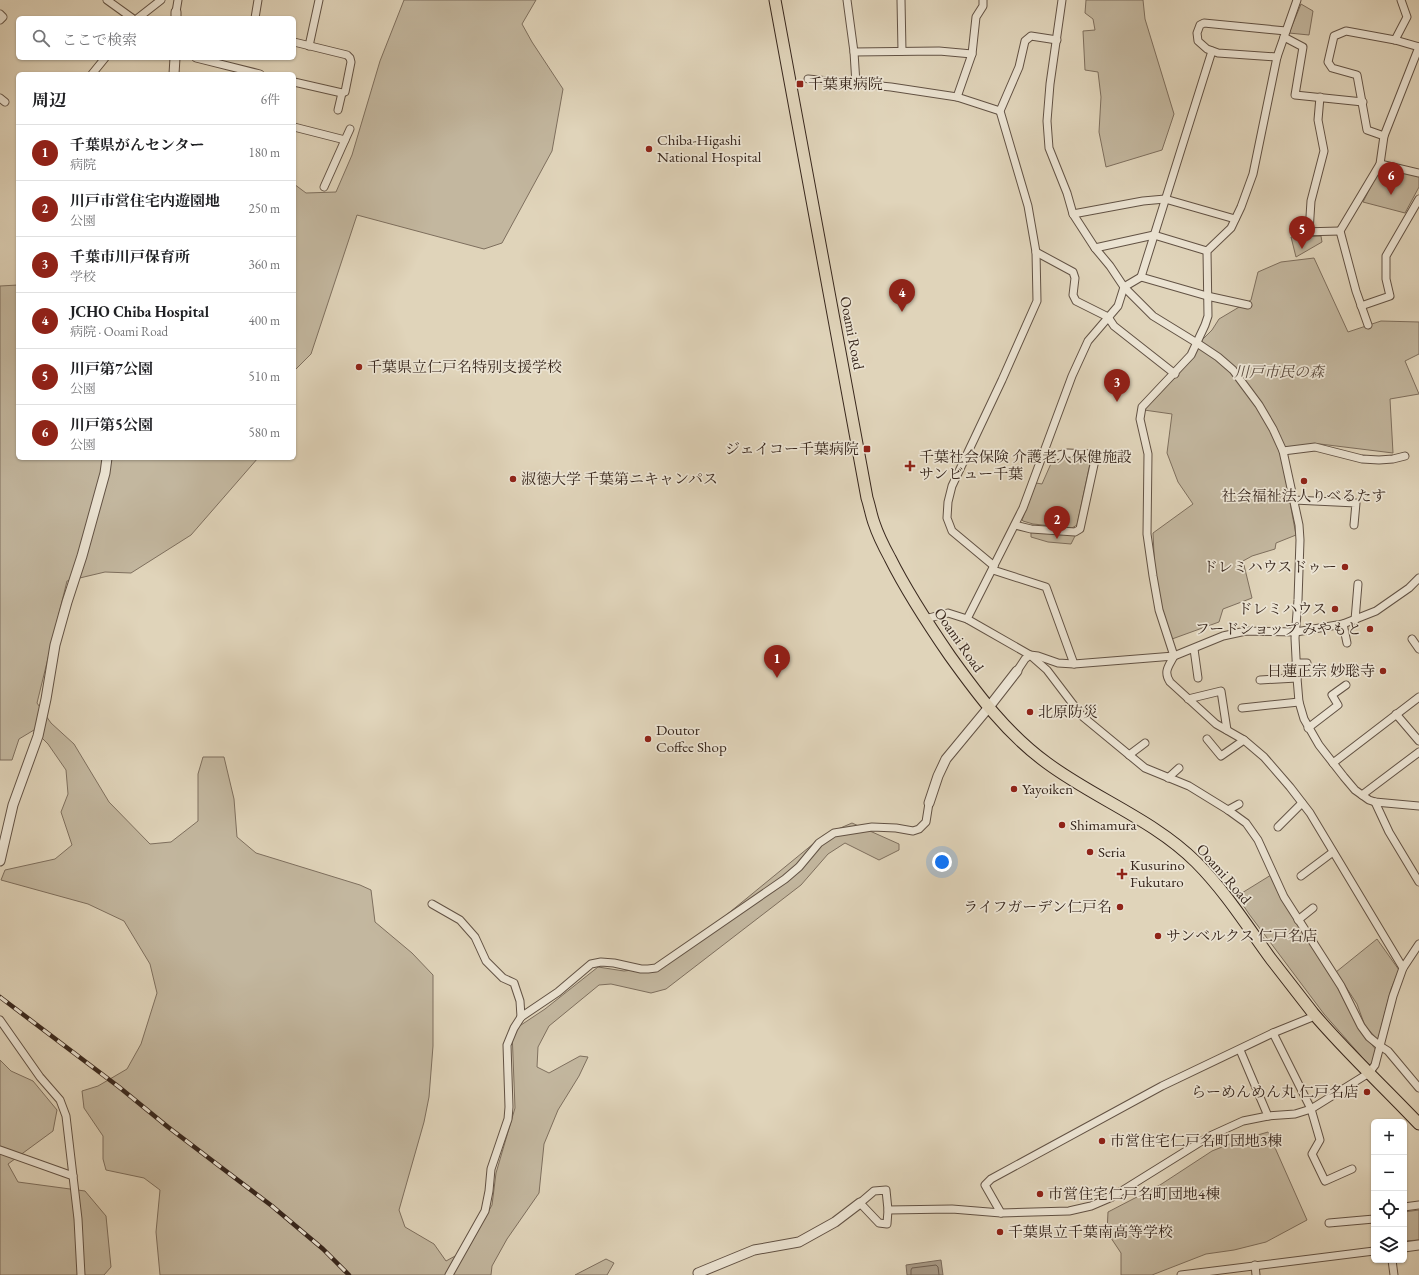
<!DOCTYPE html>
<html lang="ja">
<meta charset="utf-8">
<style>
:root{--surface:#fff;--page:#f2f2f2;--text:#202124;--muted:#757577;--line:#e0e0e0;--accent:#8f2418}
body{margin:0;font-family:"EB Garamond","Noto Serif JP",serif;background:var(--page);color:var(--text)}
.controls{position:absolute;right:12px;bottom:12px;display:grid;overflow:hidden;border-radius:6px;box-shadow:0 1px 3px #0004}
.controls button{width:36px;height:36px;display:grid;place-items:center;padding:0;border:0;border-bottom:1px solid var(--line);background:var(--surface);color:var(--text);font:20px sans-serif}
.you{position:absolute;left:942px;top:862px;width:14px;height:14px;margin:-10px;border:3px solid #fff;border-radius:50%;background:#1a73e8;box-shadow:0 0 0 6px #1a73e833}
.badge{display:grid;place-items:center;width:26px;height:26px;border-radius:50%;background:var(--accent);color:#fff;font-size:13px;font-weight:700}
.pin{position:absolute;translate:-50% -33px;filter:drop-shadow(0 1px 2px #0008)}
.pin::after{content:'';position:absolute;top:21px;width:14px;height:12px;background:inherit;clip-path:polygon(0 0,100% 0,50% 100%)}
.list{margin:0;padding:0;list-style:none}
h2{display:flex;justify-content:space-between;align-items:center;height:52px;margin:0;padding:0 16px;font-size:17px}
h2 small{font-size:13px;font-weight:400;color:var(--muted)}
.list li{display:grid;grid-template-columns:26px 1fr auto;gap:12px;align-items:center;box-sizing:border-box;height:56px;padding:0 16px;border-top:1px solid var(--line)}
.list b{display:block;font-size:15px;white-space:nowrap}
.list p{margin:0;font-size:13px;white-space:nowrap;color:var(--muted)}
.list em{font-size:13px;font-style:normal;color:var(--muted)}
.icon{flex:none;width:22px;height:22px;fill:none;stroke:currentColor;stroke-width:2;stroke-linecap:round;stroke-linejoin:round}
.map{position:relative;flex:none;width:1419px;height:1275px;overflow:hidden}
.search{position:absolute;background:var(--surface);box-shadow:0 1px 3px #0004;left:16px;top:16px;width:280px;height:44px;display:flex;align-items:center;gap:10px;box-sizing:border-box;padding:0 14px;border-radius:6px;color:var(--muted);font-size:15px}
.panel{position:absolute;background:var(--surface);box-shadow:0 1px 3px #0004;left:16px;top:72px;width:280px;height:388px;border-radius:6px}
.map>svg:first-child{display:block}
</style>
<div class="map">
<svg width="1419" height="1275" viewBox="0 0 1419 1275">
<rect width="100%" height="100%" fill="#e0d4ba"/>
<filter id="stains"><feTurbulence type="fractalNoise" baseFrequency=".005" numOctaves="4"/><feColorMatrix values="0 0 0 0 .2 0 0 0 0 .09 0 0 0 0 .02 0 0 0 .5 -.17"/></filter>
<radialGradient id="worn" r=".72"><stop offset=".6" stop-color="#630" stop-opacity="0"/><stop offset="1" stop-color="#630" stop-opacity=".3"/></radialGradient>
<g fill="#c3b79f" stroke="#7e6f5e">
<polygon points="404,0 536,0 522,24 532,42 563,89 552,151 502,243 484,249 357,215 311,354 294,371 294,184 306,193 336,192 352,155 380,61"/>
<polygon points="1086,0 1143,0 1145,19 1174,114 1162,150 1106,167 1099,132 1101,97 1098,72 1085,70 1083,31 1095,30 1093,19 1085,13"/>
<polygon points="1301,4 1313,11 1309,35 1289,33"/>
<polygon points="1385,169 1419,176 1419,187 1405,213 1363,202 1379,170"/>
<polygon points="1321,236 1322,242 1296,257 1291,237"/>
<polygon points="1314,258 1348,332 1381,321 1419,322 1419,354 1405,361 1419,394 1390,399 1393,453 1320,444 1280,448 1296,535 1276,543 1275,549 1252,556 1243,561 1252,598 1223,609 1219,622 1172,639 1160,604 1155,575 1153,533 1193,504 1178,482 1167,453 1172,414 1144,410 1192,359 1202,340 1212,330 1219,319 1251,300 1258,272 1281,262"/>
<polygon points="18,285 18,458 258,458 191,535 131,573 105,572 67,581 37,703 51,723 74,744 109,802 150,844 171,842 198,821 198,774 203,757 224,757 234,799 237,837 256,853 360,885 371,890 375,922 412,953 433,975 433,1046 429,1097 424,1122 399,1210 405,1227 434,1244 446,1261 468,1249 492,1205 496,1173 515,1108 512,1031 545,1009 598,967 624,971 664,966 824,835 852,823 899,844 899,850 879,860 845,843 828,854 801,885 666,989 651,993 611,984 599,985 549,1026 538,1047 537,1067 549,1073 580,1056 588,1057 579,1076 558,1110 544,1144 539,1193 507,1239 492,1266 491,1275 160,1275 156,1232 160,1190 144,1178 106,1170 103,1159 103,1136 84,1108 82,1091 98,1086 127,1069 141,1044 157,993 150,964 124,921 88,904 1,880 5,870 55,859 72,845 61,812 68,794 66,770 48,744 34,730 19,739 12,760 0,760 0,286"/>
<polygon points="1068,456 1089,458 1091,459 1077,525 1072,528 1033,524 1023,521 1022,520 1036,483 1042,484 1053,459"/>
<polygon points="1031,532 1076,534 1071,544 1048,542 1031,537"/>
<polygon points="1271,875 1280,897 1332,977 1359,1029 1377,1051 1373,1063 1369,1065 1324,1014 1249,914 1237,896"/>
<polygon points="1377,939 1399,970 1391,989 1378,1040 1365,1026 1357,1004 1336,972"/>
<polygon points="0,1060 11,1071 33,1081 57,1110 53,1131 8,1164 18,1182 85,1191 106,1216 111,1267 104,1275 0,1275"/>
<polygon points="1268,1132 1307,1220 1266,1242 1234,1250 1206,1254 1152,1275 1121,1275 1121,1253 1107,1232 1108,1212 1160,1185 1212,1151 1237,1141"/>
<polygon points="1419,1210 1419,1240 1404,1241 1404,1212"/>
<polygon points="606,1259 614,1263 607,1275 575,1275"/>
</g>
<polygon fill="#a79985" stroke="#7b6b5b" points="941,1260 943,1275 907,1275 906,1265"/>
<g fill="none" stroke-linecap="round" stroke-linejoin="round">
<polyline stroke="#706051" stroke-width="1" points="911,1275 911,1270 912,1268 936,1265 938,1267 939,1275"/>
<g stroke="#625244" stroke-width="9">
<g id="minor">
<polyline points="107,0 132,18"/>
<polyline points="847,0 854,52 856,84"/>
<polyline points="901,0 902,51"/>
<polyline points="1062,0 1050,84 1047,121 1049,148 1067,193 1073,214 1095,248 1110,266 1124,287 1153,316 1197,343 1218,357 1233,370 1259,405 1273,429 1283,451 1299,525 1300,540 1298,600 1295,638 1297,678 1299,702 1304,719 1319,745 1344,777 1355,790 1369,800 1375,802 1419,806"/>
<path d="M1297 0 1277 57 1253 174 1241 207 1231 228 1207 251 1208 316 1205 325 1191 355 1142 407 1140 419 1148 454 1147 534 1153 576 1159 610 1174 656C1169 666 1163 671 1170 682L1216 724 1244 740 1264 757 1290 787 1310 813 1403 968"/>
<polyline points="176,12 178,0"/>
<polyline points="0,14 3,17 0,20"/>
<polyline points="138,18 161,0"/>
<polyline points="255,18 258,0"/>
<polyline points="1284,37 1303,47 1295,95 1363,102"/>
<polyline points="1395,40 1407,17 1401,0"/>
<polyline points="294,42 347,55 350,58 351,62 345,92 342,93 294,82"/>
<polyline points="309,46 319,0"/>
<polyline points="854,52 939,51 972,54"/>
<polyline points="1277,57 1218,53 1207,49 1198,41 1197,33 1200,25 1204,23 1286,31"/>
<polyline points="196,58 260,74"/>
<polyline points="92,74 105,58"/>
<polyline points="808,79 891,87 957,97 1000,111"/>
<polyline points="957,97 972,54 976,17 983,6 983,0"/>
<polyline points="0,98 5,102"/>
<polyline points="338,110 342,93"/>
<polyline points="294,127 345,140 324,187"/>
<polyline points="1384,136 1367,130 1357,75 1332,68 1328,62 1334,36 1346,31 1395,40 1419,47"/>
<polyline points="345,140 350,129"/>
<polyline points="1380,164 1419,173"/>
<polyline points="1073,214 1143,201 1165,199 1235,219"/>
<polyline points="1301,232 1340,231"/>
<polyline points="1309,232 1311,201 1324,151 1318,120 1320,97"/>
<polyline points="1095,248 1154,235 1207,251"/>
<polyline points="1036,252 1073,272 1075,278 1073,295 1076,301 1108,317 1114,326 1175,374"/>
<polyline points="1141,277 1212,51"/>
<polyline points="1361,306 1390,296 1386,279 1386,256 1419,199"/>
<polyline points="1368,325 1356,291 1340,231 1380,164 1384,136 1419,47"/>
<polyline points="1283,451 1315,447 1362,459 1379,460 1393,459 1405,456"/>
<polyline points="1294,500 1356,503 1354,525"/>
<polyline points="1015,525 1031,529 1075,532 1080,529 1095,460 1094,457 1090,454 1068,453 1055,456 1042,455"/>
<polyline points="994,566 952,531 947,518 948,502 952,486 1002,380 1037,301 1036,252 1028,206 1000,111 1019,67 1025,41 1031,36 1057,40"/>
<polyline points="993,570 1046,587 1074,664"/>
<polyline points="925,619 948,613 967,619 1030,655 1047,670 1082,716 1145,768 1189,786 1228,810 1246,823 1258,840 1284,897 1341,986 1361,1026 1369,1037 1380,1046 1388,1051 1419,1088"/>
<polyline points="967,619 1023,508 1072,376 1088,341 1118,306 1124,287 1141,277 1207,296 1248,305"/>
<polyline points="1355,620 1358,584"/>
<polyline points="1343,624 1347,643"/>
<polyline points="1412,639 1419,649"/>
<polyline points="1194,649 1198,678"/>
<polyline points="1296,663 1307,663"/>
<polyline points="1017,671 1025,659 1030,655 1038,656 1058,663 1074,664 1174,656 1223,636 1246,631 1296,632 1343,624 1376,611 1409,588 1419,578"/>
<polyline points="1260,680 1297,678"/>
<polyline points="1188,699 1221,691 1227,730"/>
<polyline points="1242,708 1299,702"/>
<polyline points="1396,714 1419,741"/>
<polyline points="1308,728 1338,705 1332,695 1346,685"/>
<polyline points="1207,739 1221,756 1244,740"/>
<polyline points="1129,755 1145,743"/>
<polyline points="1333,763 1419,697"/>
<polyline points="1168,778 1179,768"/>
<polyline points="1362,795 1419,752"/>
<polyline points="1375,802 1389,832 1419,882"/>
<polyline points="1228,810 1239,804"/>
<polyline points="1278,827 1302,803"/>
<polyline points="1301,876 1333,852"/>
<polyline points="432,904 460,920 475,937 486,961 503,978 514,983 520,1001 521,1017"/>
<polyline points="1298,920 1313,908"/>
<polyline points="0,1020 40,1077 60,1100 66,1116 78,1219 81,1275"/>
<polyline points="1273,1033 1311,1109 1320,1140 1312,1154 1325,1181 1352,1169"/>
<polyline points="1240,1050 1268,1116"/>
<polyline points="0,1150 73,1176"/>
<polygon points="886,1190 888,1210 887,1224 879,1223 860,1203 874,1191"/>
<polyline points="1404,1207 1419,1205"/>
<polyline points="888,1210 952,1209 1001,1213 1069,1211 1091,1206 1112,1197 1210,1136 1243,1121 1268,1116 1295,1114 1311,1109 1369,1073 1375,1065 1393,996 1403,968 1419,944"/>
<polyline points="1001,1213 985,1185 991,1179 1162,1086 1273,1033 1310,1018 1314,1014"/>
<polyline points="1329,1223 1374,1219"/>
<polyline points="1392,1260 1394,1275"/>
<polyline points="1255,1265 1256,1275"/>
<polyline points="449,1275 485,1211 489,1191 491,1169 508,1119 509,1107 507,1045 514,1028 521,1017 558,992 591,964 601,962 614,963 641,969 648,969 656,968 785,879 799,867 819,843 834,833 872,827 896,828 913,831 919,829 926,822 929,803"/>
<polyline points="1181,1275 1374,1251"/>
</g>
</g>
<g stroke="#625244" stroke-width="11">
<g id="tertiary">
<polyline points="176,18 176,12"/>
<polyline points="174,74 175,58"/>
<polyline points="929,803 938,776 946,759 989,707 1017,671"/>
<polyline points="0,861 13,805 38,736 46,699 55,645 67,602 82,556 105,473 107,458"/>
<polyline points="1404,1247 1419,1245"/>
<polyline points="699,1275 698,1273 754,1250 799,1242 835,1222 860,1203"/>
</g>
</g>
<g stroke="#38271d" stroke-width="13">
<path id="primary" d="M775 0 867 498C870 507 871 515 874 523 878 535 884 547 890 558 907 592 928 624 950 656 978 695 1007 734 1047 763 1094 798 1154 820 1196 862 1225 891 1247 926 1271 959 1285 977 1299 995 1313 1013 1346 1052 1384 1087 1419 1124"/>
</g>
<use href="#minor" stroke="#ebe3d2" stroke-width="7"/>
<use href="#tertiary" stroke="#ebe3d2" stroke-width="9"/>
<use href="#primary" stroke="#e0d4ba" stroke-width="11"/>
<g stroke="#38271d" stroke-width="4.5">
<polyline id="rail" points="0,997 119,1087 168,1127 272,1206 323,1249 349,1275"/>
</g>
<use href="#rail" stroke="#ebe3d2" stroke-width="3" stroke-dasharray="9" stroke-linecap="butt"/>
</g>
<g fill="#8f2418" stroke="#ebe3d2" stroke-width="1.5">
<rect x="796" y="80" width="8" height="8" rx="2"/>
<circle cx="649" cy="149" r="4"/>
<circle cx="359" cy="367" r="4"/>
<rect x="863" y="445" width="8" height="8" rx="2"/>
<path d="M908 460h4v4h4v4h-4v4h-4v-4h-4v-4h4z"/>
<circle cx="513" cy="479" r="4"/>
<circle cx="1304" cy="481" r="4"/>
<circle cx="1345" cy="567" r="4"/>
<circle cx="1335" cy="609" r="4"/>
<circle cx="1370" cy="629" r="4"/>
<circle cx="1383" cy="671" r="4"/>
<circle cx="1030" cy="712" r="4"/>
<circle cx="648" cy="739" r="4"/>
<circle cx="1014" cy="789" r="4"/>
<circle cx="1062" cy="825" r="4"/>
<circle cx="1090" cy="852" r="4"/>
<path d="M1120 868h4v4h4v4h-4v4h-4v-4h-4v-4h4z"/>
<circle cx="1120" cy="907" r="4"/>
<circle cx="1158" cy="936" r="4"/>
<circle cx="1367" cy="1092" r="4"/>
<circle cx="1102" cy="1141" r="4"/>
<circle cx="1040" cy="1194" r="4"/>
<circle cx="1000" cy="1232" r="4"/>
</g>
<g text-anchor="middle" stroke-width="3.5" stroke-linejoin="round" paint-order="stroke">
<g font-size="15" fill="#38271d" stroke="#ebe3d2" text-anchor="start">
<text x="808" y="89">千葉東病院</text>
<text x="657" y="145">Chiba-Higashi<tspan x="657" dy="17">National Hospital</tspan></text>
<text x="367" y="372">千葉県立仁戸名特別支援学校</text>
<text x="859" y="454" text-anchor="end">ジェイコー千葉病院</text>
<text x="919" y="462">千葉社会保険 介護老人保健施設<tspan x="919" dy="17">サンビュー千葉</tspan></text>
<text x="521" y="484">淑徳大学 千葉第ニキャンパス</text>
<text x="1304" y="501" text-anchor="middle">社会福祉法人りべるたす</text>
<text x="1337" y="572" text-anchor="end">ドレミハウスドゥー</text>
<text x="1327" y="614" text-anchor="end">ドレミハウス</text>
<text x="1362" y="634" text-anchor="end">フードショップ みやもと</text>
<text x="1375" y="676" text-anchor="end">日蓮正宗 妙聡寺</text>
<text x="1038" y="717">北原防災</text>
<text x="656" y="735">Doutor<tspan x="656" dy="17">Coffee Shop</tspan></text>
<text x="1022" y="794">Yayoiken</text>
<text x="1070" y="830">Shimamura</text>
<text x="1098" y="857">Seria</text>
<text x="1130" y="870">Kusurino<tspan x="1130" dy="17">Fukutaro</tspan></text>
<text x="1112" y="912" text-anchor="end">ライフガーデン仁戸名</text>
<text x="1166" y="941">サンベルクス 仁戸名店</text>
<text x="1359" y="1097" text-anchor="end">らーめんめん丸 仁戸名店</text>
<text x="1110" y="1146">市営住宅仁戸名町団地3棟</text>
<text x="1048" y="1199">市営住宅仁戸名町団地4棟</text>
<text x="1008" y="1237">千葉県立千葉南高等学校</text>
</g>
<g font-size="15" fill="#38271d" stroke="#ebe3d2">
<text transform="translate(852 333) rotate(79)" y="5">Ooami Road</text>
<text transform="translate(959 640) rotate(55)" y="5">Ooami Road</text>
<text transform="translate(1224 874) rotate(49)" y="5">Ooami Road</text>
</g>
<g font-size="15" font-style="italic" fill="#5b4b3e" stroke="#ebe3d2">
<text x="1279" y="377">川戸市民の森</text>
</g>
</g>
<rect width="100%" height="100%" filter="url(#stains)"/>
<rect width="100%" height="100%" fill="url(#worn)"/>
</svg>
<div class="controls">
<button>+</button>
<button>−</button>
<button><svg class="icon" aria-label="locate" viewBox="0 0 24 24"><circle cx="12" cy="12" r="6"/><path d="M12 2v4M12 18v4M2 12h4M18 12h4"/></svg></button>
<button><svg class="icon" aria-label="layers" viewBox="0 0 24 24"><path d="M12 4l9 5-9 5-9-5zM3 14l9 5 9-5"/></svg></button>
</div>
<div class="you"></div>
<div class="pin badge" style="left:777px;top:678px">1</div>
<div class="pin badge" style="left:1057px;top:539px">2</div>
<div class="pin badge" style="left:1117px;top:402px">3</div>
<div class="pin badge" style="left:902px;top:312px">4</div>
<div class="pin badge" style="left:1302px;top:249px">5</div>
<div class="pin badge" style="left:1391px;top:195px">6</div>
<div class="search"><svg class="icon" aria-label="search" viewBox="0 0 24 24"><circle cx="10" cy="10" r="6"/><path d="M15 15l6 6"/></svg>ここで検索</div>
<section class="panel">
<h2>周辺<small>6件</small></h2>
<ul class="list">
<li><span class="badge">1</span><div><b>千葉県がんセンター</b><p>病院</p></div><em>180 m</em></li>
<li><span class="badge">2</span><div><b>川戸市営住宅内遊園地</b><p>公園</p></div><em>250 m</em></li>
<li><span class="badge">3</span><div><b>千葉市川戸保育所</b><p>学校</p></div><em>360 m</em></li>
<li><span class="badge">4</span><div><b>JCHO Chiba Hospital</b><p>病院 · Ooami Road</p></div><em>400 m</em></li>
<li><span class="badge">5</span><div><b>川戸第7公園</b><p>公園</p></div><em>510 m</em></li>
<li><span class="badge">6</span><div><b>川戸第5公園</b><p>公園</p></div><em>580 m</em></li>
</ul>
</section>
</div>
